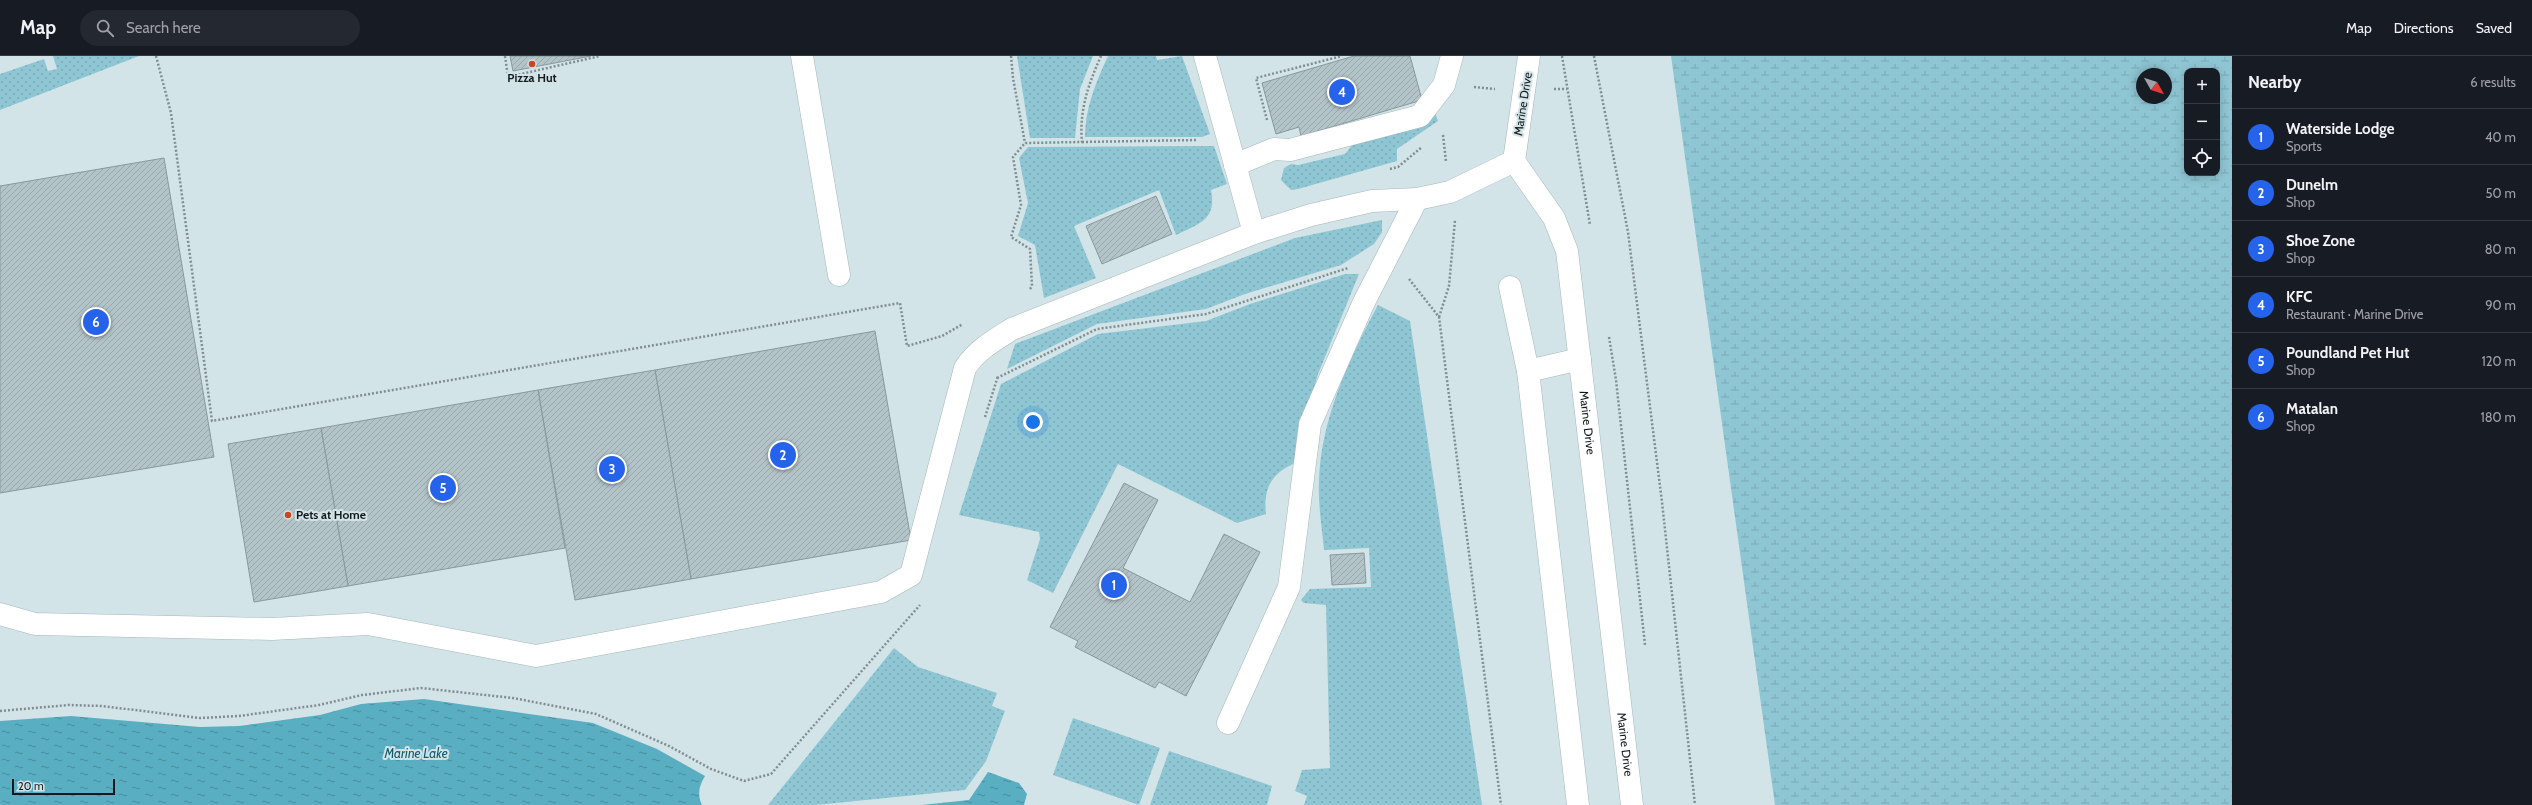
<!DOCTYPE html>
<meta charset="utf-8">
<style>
:root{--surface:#171b24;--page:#242831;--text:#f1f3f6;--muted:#9ea1a6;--line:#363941;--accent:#2563eb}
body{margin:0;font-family:Cabin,sans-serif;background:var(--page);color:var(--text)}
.controls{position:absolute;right:12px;top:12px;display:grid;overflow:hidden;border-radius:8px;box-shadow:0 2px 10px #0003}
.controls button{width:36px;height:36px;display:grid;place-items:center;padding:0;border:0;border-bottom:1px solid var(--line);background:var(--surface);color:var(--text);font:20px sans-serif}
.compass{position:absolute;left:2136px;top:12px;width:36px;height:36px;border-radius:50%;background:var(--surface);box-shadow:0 2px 10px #0003;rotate:129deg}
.scale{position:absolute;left:12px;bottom:10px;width:103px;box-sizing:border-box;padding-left:4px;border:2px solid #141a1c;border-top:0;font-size:11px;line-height:14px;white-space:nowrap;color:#141a1c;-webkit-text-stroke:3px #d2e4e8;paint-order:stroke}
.you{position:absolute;left:1033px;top:366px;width:14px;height:14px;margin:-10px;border:3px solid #fff;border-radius:50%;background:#1a73e8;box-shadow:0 0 0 6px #1a73e833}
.badge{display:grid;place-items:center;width:26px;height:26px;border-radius:50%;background:var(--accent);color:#fff;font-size:13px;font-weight:700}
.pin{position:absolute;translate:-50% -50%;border:2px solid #fff;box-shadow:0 1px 4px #0006}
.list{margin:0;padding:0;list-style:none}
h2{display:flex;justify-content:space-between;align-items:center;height:52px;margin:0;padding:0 16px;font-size:17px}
h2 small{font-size:13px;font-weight:400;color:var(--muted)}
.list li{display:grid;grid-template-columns:26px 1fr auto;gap:12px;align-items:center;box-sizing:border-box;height:56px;padding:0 16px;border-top:1px solid var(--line)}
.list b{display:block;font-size:15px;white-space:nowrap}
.list p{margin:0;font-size:13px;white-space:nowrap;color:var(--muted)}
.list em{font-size:13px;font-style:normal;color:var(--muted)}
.icon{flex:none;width:22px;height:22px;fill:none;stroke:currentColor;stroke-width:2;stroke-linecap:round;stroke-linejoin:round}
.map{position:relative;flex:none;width:2232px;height:749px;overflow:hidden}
header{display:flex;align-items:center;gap:24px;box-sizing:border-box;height:56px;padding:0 20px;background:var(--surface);border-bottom:1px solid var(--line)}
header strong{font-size:19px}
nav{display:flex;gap:22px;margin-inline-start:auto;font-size:14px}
.search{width:280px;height:36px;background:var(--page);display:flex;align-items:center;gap:10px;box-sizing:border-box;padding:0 14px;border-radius:22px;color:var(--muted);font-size:15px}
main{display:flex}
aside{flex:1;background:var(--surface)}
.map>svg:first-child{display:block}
</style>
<header>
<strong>Map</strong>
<div class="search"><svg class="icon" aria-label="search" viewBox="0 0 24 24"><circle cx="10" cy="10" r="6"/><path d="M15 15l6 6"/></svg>Search here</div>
<nav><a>Map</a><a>Directions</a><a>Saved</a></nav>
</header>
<main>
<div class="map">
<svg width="2232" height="749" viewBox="0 0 2232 749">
<defs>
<pattern id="grass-dots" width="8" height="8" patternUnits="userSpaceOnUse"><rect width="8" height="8" fill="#8fc6d4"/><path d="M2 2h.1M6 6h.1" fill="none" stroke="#7aaab5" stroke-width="1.8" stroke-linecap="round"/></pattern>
<pattern id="wetland-marsh" width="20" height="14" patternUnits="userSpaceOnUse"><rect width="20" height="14" fill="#8fc6d4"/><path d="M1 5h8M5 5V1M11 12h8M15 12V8" fill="none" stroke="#7aaab5"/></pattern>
<pattern id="water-ripples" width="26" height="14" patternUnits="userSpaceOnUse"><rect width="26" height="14" fill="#59aec2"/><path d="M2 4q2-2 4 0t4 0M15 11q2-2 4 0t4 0" fill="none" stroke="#488d9d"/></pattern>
<pattern id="building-hatch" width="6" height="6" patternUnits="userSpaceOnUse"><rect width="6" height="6" fill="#b3c4c9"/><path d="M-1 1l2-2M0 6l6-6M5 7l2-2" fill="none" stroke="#99a8ac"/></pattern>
</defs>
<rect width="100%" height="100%" fill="#d2e4e8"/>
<g fill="url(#grass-dots)">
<polygon points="53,0 139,0 0,54 0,18 44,3 48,15 57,13"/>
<polygon points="1017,0 1093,0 1080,33 1075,82 1030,82"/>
<path d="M1108 0H1156L1157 4 1182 0 1210 78 1202 81H1085C1085 52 1096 26 1108 0Z"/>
<polygon points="1434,54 1438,65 1397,93 1397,105 1298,133 1291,134 1281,124 1284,112 1291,108 1298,109 1345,98 1353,88"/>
<path d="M1214 90 1227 128 1211 134C1217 164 1199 168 1176 179L1159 134 1074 170 1096 222 1044 242 1035 189 1018 180 1028 147 1019 102 1028 91Z"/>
<polygon points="1382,164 1382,176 1374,188 1341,209 1245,238 1206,253 1097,268 1007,313 1015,288 1295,182"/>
<path d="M1345 218H1359L1318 318 1293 408C1271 418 1263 434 1266 458L1237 467 1118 408 1053 537 1027 524 1040 483 1039 476 959 459 1001 328 1098 278 1206 265 1250 248Z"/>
<path d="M1378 249 1410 265 1482 749H1304L1307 740 1295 735 1302 714 1330 712 1326 549 1304 547 1301 544 1310 533 1371 531 1369 492 1324 494C1322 472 1318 449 1319 427 1320 365 1349 303 1378 249Z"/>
<polygon points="894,592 918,611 997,637 992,650 1005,655 986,705 965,734 816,749 768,749"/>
<polygon points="1073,662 1160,692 1139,749 1053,719"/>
<polygon points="1169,695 1272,730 1267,749 1150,749"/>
</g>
<path fill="url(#wetland-marsh)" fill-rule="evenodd" d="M1671 0H2232V749H1775ZM2187 15H2217V117H2187ZM2142 18H2166V42H2142Z"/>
<g fill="url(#water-ripples)">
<path d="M424 643 593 667 657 693 705 720C699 730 697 738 702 749H0V665L71 660 200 671 239 670 320 659 361 648Z"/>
<polygon points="988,716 1019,727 1027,738 1024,749 922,749 969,744"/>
</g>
<g fill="url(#building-hatch)" stroke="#88989c">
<polygon points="510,0 591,0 513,15"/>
<polygon points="1354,0 1410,0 1422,44 1301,80 1299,71 1276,78 1262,27"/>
<polygon points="164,102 214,401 0,437 0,130"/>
<polygon points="1156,140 1172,178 1102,208 1086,170"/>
<polygon points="875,275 911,484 691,523 655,314"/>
<polygon points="655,314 691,523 575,544 538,334"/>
<polygon points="538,334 565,492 348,530 321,372"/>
<polygon points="321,372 348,530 254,546 228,388"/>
<polygon points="1124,427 1158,444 1123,512 1190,546 1224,478 1260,496 1186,640 1159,626 1155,632 1075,591 1078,585 1050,571"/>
<polygon points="1364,497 1366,527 1332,529 1330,499"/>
</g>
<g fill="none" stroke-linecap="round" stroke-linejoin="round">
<g stroke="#a5b6ba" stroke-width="23">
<g id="minor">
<polyline points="802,0 839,219"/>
<polyline points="1205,0 1254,177"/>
<path id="s1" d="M1529 0 1514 105 1554 162 1567 195 1632 749"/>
<polyline points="1235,109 1274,93 1290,94 1420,60 1444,29 1452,0"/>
<polyline points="1510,231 1528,315"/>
<path d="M0 558 35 568 272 573 368 568 536 600 881 536 911 519 965 312C977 294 993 285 1012 273L1254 177 1311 159 1372 145 1417 143 1450 136 1514 105"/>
<polyline points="1228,667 1289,531 1310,368 1364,246 1417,143"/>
<polyline points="1578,749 1528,315 1580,303"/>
</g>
</g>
<g stroke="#808d90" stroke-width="2.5" stroke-dasharray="2 2" stroke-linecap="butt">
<polyline points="156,0 171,57 212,365 900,247 907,290 942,280 963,268"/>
<polyline points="505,0 508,21 600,0"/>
<polyline points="1011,0 1013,22 1025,87"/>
<polyline points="1562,0 1590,169"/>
<polyline points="1594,0 1628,176 1662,446 1695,749"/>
<polyline points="1474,31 1495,33"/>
<polyline points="1554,33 1567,33"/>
<polyline points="1267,64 1256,22 1342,0"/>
<polyline points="1443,79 1446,106"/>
<polyline points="1082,86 1198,84"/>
<polyline points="1390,113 1398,111 1422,91"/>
<polyline points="1409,223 1439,261 1501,749"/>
<path d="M1030 233 1032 230 1030 193 1011 181 1021 149 1013 101 1025 87 1082 86C1079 55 1088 29 1101 0"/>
<polyline points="1439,261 1449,230 1455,164"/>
<polyline points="1609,281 1616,324 1645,589"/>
<polyline points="997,322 1097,273 1206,258 1348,212"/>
<polyline points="985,361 998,320"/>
<polyline points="0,655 69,649 102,650 200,662 239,660 319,649 362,639 421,632 513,642 596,658 669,690 711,713 744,725 771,718 920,549"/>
</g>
<use href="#minor" stroke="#fff" stroke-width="22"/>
</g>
<g fill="#ce4421" stroke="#d2e4e8" stroke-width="1.5">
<circle cx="532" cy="8" r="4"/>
<circle cx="288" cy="459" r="4"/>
</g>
<g text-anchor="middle" stroke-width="4" stroke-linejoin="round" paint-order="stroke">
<g font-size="12" font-weight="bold" fill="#141a1c" stroke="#d2e4e8">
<text x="532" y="26">Pizza Hut</text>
<text x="296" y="463" text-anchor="start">Pets at Home</text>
</g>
<g font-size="12" fill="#141a1c" stroke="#d2e4e8">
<text transform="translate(1523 48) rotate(-81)" y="4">Marine Drive</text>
<text dy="4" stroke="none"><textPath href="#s1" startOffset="384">Marine Drive</textPath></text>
<text dy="4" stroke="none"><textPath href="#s1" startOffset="708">Marine Drive</textPath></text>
</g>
<g font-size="13" font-style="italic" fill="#125a69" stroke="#d2e4e8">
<text x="416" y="702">Marine Lake</text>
</g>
</g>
</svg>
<div class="controls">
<button>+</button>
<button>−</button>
<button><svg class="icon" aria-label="locate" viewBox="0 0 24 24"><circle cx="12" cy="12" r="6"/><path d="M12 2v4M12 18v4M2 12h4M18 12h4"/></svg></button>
</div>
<svg class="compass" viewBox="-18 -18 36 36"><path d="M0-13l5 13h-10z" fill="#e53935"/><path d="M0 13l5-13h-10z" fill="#9ea1a6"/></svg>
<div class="scale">20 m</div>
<div class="you"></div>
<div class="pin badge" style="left:1114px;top:529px">1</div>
<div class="pin badge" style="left:783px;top:399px">2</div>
<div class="pin badge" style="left:612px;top:413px">3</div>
<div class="pin badge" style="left:1342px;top:36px">4</div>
<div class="pin badge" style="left:443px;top:432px">5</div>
<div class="pin badge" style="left:96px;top:266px">6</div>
</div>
<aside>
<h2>Nearby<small>6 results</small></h2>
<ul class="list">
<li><span class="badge">1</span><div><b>Waterside Lodge</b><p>Sports</p></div><em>40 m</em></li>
<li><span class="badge">2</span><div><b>Dunelm</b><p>Shop</p></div><em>50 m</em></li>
<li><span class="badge">3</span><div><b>Shoe Zone</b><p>Shop</p></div><em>80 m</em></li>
<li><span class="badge">4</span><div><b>KFC</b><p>Restaurant · Marine Drive</p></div><em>90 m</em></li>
<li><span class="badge">5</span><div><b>Poundland Pet Hut</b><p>Shop</p></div><em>120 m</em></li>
<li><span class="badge">6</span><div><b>Matalan</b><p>Shop</p></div><em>180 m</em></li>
</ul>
</aside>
</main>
